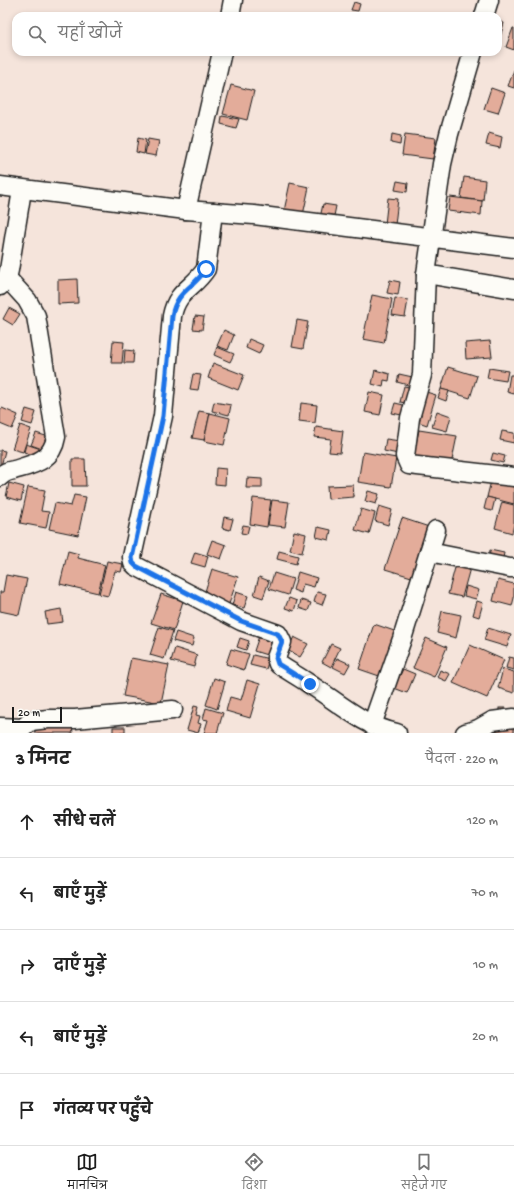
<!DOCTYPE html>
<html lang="hi">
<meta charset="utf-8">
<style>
:root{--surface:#fff;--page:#f6f6f6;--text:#222;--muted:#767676;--line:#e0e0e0;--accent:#1c1c1c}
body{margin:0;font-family:"Gochi Hand","Playpen Sans Deva",sans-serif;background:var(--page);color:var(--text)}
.scale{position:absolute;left:12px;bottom:10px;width:50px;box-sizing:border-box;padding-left:4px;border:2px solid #1c1c1c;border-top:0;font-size:11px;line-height:14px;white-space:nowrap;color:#1c1c1c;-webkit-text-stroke:3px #fdfcf7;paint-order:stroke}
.stop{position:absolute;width:12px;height:12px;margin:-9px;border:3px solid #1a73e8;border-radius:50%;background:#fff}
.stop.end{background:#1a73e8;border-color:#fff;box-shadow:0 1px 4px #0008}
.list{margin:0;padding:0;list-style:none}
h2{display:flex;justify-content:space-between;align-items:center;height:52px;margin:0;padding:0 16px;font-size:17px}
h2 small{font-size:13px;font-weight:400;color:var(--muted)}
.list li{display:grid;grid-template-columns:26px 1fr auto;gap:12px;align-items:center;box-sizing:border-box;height:72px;padding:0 16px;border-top:1px solid var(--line)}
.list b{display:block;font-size:15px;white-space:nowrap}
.list em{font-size:13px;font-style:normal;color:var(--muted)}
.icon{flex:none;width:22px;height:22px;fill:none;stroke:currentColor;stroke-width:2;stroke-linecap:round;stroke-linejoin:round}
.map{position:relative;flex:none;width:514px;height:733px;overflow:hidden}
.search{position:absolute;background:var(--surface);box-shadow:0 2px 6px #0003;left:12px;right:12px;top:12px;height:44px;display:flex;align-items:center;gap:10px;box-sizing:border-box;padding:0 14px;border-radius:12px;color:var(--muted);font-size:15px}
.sheet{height:412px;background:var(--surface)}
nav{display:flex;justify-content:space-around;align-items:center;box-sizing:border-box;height:56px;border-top:1px solid var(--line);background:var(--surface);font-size:11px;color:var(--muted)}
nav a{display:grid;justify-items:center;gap:2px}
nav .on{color:var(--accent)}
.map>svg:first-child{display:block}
</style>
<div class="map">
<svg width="514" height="733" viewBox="0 0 514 733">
<rect width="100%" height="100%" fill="#f5e4db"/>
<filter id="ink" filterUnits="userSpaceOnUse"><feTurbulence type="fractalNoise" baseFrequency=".025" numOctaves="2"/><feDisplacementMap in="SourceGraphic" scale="8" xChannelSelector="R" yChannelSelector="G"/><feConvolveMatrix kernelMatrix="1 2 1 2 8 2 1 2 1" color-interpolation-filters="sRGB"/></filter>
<g filter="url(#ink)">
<g fill="#e3ac9a" stroke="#1c1c1c">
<polygon points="354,2 360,4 358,11 351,10"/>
<polygon points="498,21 504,23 500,37 498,36"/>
<polygon points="513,28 514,28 514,50 506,47"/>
<polygon points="514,70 514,88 508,86"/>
<polygon points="231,85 254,91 247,120 223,114"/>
<polygon points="491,88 505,93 498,113 484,109"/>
<polygon points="222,116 239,119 236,128 221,124"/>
<polygon points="489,133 502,137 500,148 486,145"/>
<polygon points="392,134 401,136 400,145 391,143"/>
<polygon points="405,134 436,138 433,159 402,155"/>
<polygon points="138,138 146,140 144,154 136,152"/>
<polygon points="148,139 159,141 156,156 145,154"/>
<polygon points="464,177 485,180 483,201 461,198"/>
<polygon points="397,181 408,183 407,192 395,190"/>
<polygon points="290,183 309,187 303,215 284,211"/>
<polygon points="450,197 482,201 481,215 448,211"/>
<polygon points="388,198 398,199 395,225 385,224"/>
<polygon points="323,204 336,206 333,221 320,218"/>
<polygon points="77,279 78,303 58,304 58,280"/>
<polygon points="390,280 400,282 398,295 387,293"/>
<polygon points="372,295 392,299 384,343 363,339"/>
<polygon points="395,298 408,300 405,317 392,315"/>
<polygon points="9,308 20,314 13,325 3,319"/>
<polygon points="195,316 204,317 202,330 193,329"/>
<polygon points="297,320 308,322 303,349 292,347"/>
<polygon points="224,330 234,335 228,350 217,346"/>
<polygon points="249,339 263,345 259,354 246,348"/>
<polygon points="113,341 124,342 122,363 111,363"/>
<polygon points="490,341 492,357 466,359 465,343"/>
<polygon points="217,347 234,354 230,362 214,355"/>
<polygon points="125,350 134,351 133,363 124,363"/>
<polygon points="213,363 244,375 238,390 208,378"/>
<polygon points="448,367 477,376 470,398 441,389"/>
<polygon points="489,368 508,371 506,381 487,378"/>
<polygon points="375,370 390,374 389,381 384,380 383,387 372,384"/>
<polygon points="193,374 201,375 198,390 190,389"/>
<polygon points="399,374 417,378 415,387 397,382"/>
<polygon points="510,375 514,375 514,394 507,392"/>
<polygon points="404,386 414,388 410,404 400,402"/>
<polygon points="441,389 449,391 446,401 438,398"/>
<polygon points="423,391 436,395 427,425 413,420"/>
<polygon points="369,392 384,395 380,415 365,412"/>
<polygon points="214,402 231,405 229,415 212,411"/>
<polygon points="301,403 317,405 315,423 299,421"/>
<polygon points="395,403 408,406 406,416 392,413"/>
<polygon points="2,408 18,415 12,429 0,424 0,412"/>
<polygon points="26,409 36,412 32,425 22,422"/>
<polygon points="199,411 210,413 204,440 192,438"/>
<polygon points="437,411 451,416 447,431 432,427"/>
<polygon points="210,413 230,418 224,445 204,441"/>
<polygon points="20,425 31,429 23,452 12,449"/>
<polygon points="316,427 343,431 340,453 329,452 331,439 314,437"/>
<polygon points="419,430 457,436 451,465 413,458"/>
<polygon points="502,431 514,433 514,443 500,440"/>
<polygon points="36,433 49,437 45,450 31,445"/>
<polygon points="386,439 400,441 398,454 384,451"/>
<polygon points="26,444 44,450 42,458 24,452"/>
<polygon points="0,450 5,451 1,466 0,466"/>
<polygon points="363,452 396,458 391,487 358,482"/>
<polygon points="493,453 505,456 503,463 491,460"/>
<polygon points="72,459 85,459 86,486 72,486"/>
<polygon points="216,468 226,469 225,485 215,484"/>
<polygon points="247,478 262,479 262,488 246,488"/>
<polygon points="491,481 514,487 514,504 487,497"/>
<polygon points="9,483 24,487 21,501 6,497"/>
<polygon points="353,485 354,497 328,499 327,486"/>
<polygon points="28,487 45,490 41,511 49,512 46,528 20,523"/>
<polygon points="368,491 379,494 376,504 365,501"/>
<polygon points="74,495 86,497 78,535 49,529 55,503 71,506"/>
<polygon points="487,497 495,499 492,511 484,509"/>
<polygon points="253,498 271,500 267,527 250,524"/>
<polygon points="272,500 289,502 285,527 268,525"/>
<polygon points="502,502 514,505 514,524 512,533 495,528"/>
<polygon points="379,506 392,510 388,525 375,521"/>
<polygon points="361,509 375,513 369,534 355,530"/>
<polygon points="224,517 233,519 230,530 222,528"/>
<polygon points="402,518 435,529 418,579 385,569"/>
<polygon points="243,525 249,526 247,534 241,533"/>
<polygon points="318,527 331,530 329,540 316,537"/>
<polygon points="294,531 306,534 302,553 290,550"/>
<polygon points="212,540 226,545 221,559 207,554"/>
<polygon points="490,550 504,553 502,563 489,561"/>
<polygon points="68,551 79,554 78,558 105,565 98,593 60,584"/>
<polygon points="279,551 298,556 296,564 277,559"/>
<polygon points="195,552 208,556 205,567 191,563"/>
<polygon points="107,561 123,564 121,572 115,571 108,596 99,594"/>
<polygon points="456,564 470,568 462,597 448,594"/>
<polygon points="212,569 238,577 228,607 203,598"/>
<polygon points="298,572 317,578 314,587 303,584 301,593 293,590"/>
<polygon points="274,573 293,579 288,595 269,589"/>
<polygon points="6,575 27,579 19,615 0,611 0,592 3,592"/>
<polygon points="259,577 269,581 263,598 254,595"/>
<polygon points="498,580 514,584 514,598 512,606 493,601"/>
<polygon points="466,586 479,590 476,599 464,596"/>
<polygon points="236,592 248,596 244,608 232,605"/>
<polygon points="317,592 326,594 322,605 314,602"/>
<polygon points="161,594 183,601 174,630 151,623"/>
<polygon points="289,598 297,601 294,611 285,608"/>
<polygon points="301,600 311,603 308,611 299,608"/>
<polygon points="477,601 483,603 479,617 473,615"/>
<polygon points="61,609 63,622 47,624 45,612"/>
<polygon points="442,611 461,615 456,638 437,633"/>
<polygon points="374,624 403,634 388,679 359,669"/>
<polygon points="159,627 173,631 164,659 150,655"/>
<polygon points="488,628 511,635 507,647 484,640"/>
<polygon points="176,632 194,638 192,646 173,641"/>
<polygon points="259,636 275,641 270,656 254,651"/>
<polygon points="294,637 308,644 300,657 287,650"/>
<polygon points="240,638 249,641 246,650 237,647"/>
<polygon points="426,638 447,647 434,677 413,668"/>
<polygon points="331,644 340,648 331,667 322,662"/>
<polygon points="470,645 504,660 487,698 453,683"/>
<polygon points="175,648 197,655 194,667 171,661"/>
<polygon points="231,649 249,654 244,670 226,664"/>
<polygon points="253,655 269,659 266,669 250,665"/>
<polygon points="509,657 514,658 514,670 506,668"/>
<polygon points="131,658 169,665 161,703 123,696"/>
<polygon points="337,658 350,664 345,673 333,667"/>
<polygon points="403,669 415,674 407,693 394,688"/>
<polygon points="503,669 514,672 514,693 498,688"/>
<polygon points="440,670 450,674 446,681 437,677"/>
<polygon points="214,678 225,682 217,709 206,705"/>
<polygon points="247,680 260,684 250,718 226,711 230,697 241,700"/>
<polygon points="194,706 198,707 196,715 200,716 198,723 201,724 198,733 187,730"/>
<polygon points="206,708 223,713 217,733 204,733 208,720 203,719"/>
<rect x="499" y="708" width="7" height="8"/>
<polygon points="514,724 514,733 496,733 496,725"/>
<polygon points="72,726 73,733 35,733 35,727"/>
<rect x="113" y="727" width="12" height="6"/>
</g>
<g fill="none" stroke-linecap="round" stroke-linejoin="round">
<g stroke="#1c1c1c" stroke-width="21">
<g id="street">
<polyline points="230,16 233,0"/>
<polyline points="484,16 489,0"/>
<polyline points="473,52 449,134 442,164 426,274 422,375 410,418 405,456 409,465 514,477"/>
<polyline points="0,186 186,210 254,215 514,248"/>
<polyline points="186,210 222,52"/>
<path d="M213 212 206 269C193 289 177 290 172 316L163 416 132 557 133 563 136 566 241 621 278 634 282 642 276 658 278 664C290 672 303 679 314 687 340 704 366 727 397 733"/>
<polyline points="426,274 514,289"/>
<polyline points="0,286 7,278 9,270 22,190"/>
<path d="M0 477C4 472 8 471 14 470 34 464 52 461 56 437L36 316 27 300 7 278"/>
<polyline points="429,552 510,568 514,568"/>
<polyline points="372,725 402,639 436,530"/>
<polyline points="0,727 23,728 31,721 48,719 75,719 173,710"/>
<polyline points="465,733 478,729 492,721 514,718"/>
</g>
</g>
<use href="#street" stroke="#fdfcf7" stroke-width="18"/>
</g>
</g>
<g fill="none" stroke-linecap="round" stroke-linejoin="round" filter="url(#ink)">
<path stroke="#1a73e8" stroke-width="5" d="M206 269C193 289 177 290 172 316L163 416 132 558 133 563 136 566 241 621 278 634 282 642 276 658 278 664 310 684"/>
</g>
</svg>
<div class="scale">20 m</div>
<div class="stop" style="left:206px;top:269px"></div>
<div class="stop end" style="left:310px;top:684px"></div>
<div class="search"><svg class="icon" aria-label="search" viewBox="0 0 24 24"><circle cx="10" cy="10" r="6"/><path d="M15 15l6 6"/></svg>यहाँ खोजें</div>
</div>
<section class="sheet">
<h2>3 मिनट<small>पैदल · 220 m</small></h2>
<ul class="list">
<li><svg class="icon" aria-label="ahead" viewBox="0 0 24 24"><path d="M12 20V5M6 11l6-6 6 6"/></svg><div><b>सीधे चलें</b></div><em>120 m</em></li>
<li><svg class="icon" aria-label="left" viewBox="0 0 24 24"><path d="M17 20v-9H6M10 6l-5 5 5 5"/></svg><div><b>बाएँ मुड़ें</b></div><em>70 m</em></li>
<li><svg class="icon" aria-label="right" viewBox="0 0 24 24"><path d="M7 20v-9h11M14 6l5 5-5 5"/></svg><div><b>दाएँ मुड़ें</b></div><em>10 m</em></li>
<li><svg class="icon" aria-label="left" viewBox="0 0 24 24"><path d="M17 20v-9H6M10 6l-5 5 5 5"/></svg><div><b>बाएँ मुड़ें</b></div><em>20 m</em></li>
<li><svg class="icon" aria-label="arrive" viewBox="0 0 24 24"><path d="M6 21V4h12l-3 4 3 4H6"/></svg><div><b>गंतव्य पर पहुँचे</b></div></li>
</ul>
</section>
<nav>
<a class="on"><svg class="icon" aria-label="map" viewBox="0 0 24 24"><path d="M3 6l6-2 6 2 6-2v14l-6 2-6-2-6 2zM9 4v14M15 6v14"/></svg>मानचित्र</a>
<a><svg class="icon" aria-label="directions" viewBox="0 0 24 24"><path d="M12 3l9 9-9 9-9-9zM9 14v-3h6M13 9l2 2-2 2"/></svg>दिशा</a>
<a><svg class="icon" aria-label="saved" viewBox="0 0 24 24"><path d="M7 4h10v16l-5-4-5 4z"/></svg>सहेजे गए</a>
</nav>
